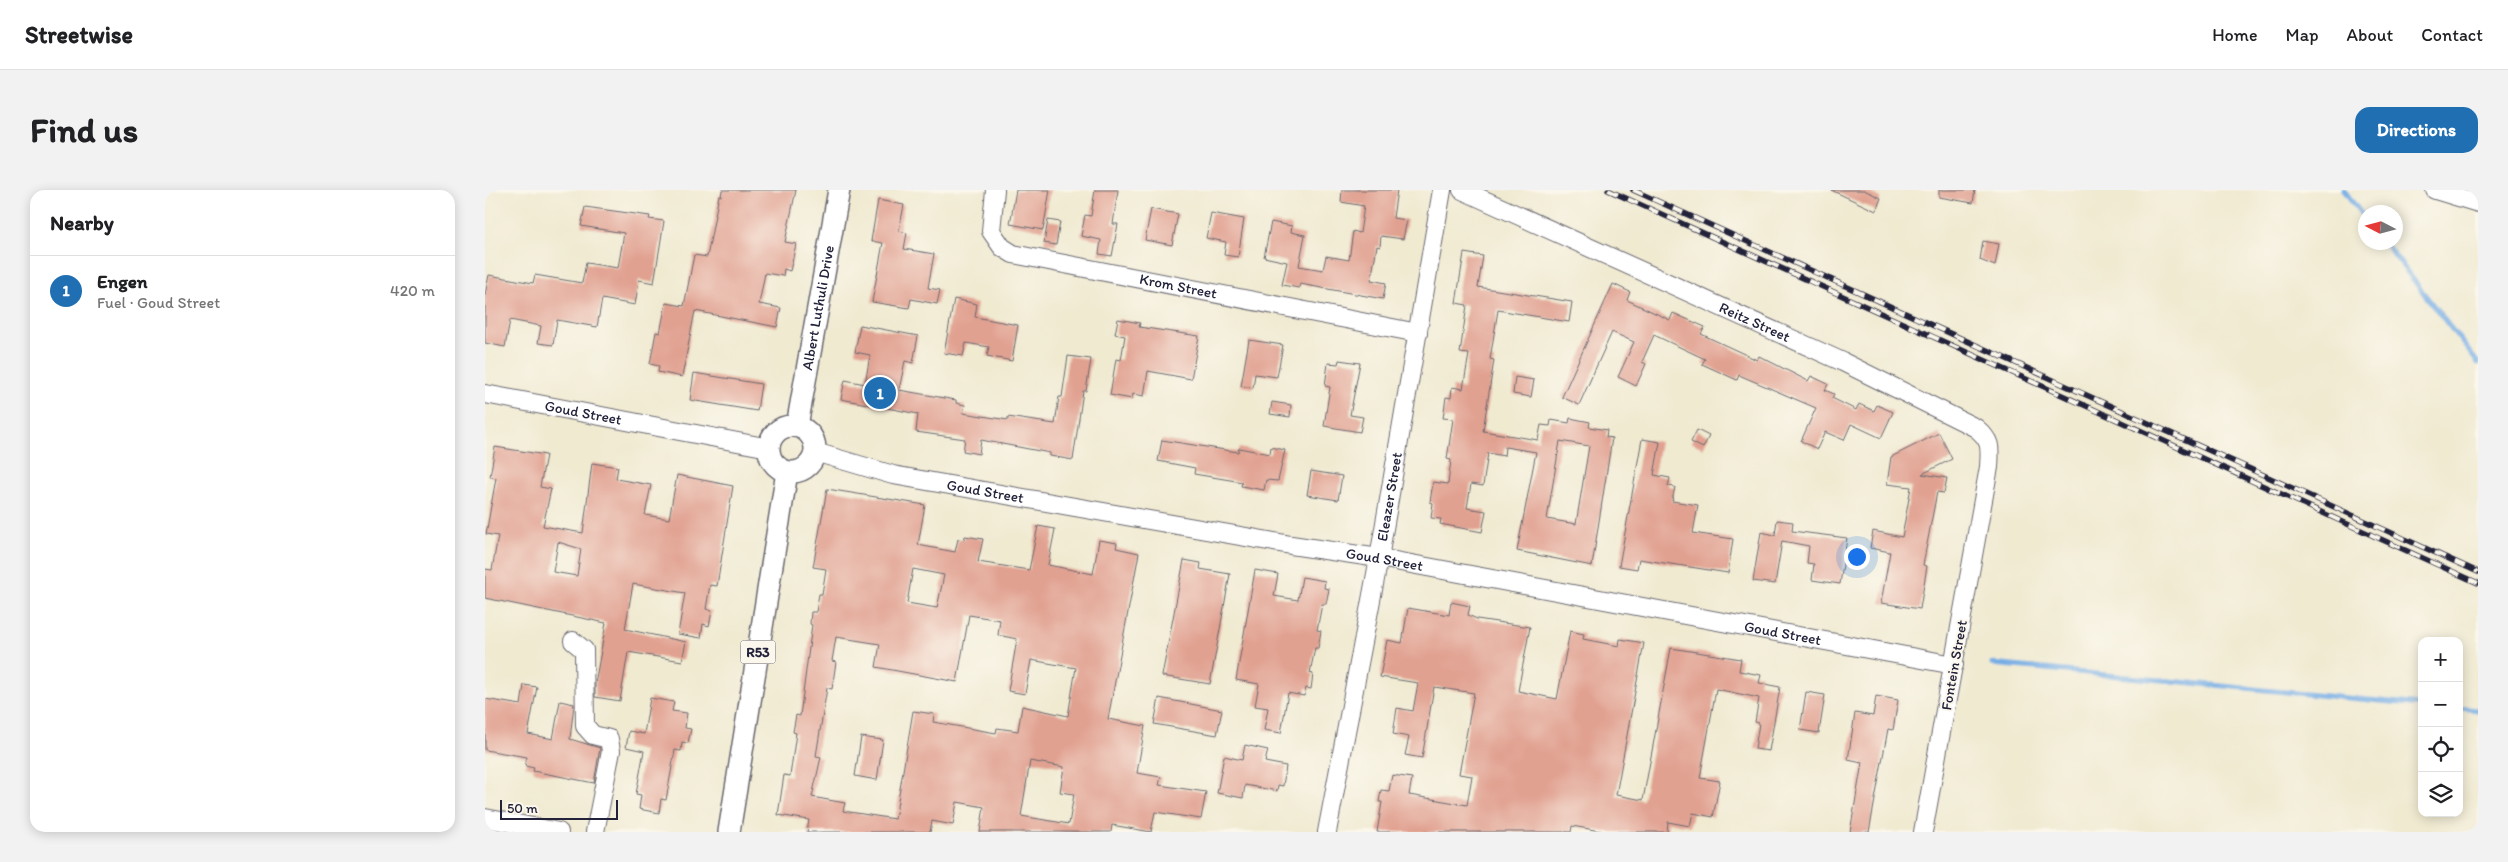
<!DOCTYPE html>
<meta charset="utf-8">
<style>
:root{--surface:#fff;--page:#f2f2f2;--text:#202124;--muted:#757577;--line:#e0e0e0;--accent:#1f6fb2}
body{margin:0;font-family:Itim,sans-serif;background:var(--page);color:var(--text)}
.controls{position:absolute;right:15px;bottom:15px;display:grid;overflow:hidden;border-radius:10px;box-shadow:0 2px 12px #0003}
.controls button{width:45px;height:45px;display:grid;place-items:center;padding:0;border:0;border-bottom:1px solid var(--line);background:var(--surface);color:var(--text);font:25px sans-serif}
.compass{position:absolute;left:1873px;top:15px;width:45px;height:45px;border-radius:50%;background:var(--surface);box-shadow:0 2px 12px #0003;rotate:276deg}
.scale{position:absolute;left:15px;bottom:12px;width:118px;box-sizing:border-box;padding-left:5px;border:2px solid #22223b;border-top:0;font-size:14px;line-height:18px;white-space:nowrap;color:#22223b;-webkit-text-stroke:4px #fbf7ec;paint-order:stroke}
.you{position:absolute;left:1371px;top:366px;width:18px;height:18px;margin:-12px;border:4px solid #fff;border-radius:50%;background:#1a73e8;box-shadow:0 0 0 8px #1a73e833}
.badge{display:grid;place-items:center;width:32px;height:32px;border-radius:50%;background:var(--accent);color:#fff;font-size:16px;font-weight:700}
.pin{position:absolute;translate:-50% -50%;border:2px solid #fff;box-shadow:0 1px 5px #0006}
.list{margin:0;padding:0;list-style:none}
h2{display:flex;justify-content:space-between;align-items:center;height:65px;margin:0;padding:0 20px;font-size:21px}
h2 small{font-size:16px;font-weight:400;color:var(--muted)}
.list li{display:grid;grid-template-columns:32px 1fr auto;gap:15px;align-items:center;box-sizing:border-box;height:70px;padding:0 20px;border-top:1px solid var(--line)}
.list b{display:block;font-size:19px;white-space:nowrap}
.list p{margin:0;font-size:16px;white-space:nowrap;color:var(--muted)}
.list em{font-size:16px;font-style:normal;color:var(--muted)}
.icon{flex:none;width:28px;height:28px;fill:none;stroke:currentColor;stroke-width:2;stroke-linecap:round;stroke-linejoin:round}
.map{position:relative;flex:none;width:1993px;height:642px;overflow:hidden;border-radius:15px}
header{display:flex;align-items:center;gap:30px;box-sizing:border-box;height:70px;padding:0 25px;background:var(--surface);border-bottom:1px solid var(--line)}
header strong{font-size:24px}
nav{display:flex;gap:28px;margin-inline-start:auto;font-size:18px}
.intro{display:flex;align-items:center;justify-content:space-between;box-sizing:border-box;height:120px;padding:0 30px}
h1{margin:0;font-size:35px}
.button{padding:12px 22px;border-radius:15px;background:var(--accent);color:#fff;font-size:18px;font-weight:700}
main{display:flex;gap:30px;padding:0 30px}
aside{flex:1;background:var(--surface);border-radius:15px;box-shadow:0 2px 12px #0003}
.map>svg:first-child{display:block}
</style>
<header>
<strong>Streetwise</strong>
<nav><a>Home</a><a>Map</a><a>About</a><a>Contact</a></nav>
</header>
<div class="intro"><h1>Find us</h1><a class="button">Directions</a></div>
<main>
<aside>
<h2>Nearby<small></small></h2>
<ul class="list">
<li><span class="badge">1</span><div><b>Engen</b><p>Fuel · Goud Street</p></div><em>420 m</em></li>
</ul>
</aside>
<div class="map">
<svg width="1993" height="642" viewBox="0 0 1993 642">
<rect width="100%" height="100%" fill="#fbf7ec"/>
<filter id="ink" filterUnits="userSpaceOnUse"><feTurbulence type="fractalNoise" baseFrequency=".02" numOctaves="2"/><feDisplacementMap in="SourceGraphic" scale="10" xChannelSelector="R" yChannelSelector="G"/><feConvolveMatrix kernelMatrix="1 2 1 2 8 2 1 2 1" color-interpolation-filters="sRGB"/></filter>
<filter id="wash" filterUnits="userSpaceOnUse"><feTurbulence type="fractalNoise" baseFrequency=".0096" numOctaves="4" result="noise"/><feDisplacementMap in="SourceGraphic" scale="20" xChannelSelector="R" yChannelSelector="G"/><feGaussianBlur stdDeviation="1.12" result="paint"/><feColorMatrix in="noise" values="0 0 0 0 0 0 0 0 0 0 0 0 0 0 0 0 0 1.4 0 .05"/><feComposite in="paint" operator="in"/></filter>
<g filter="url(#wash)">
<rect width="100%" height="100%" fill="#f0ead1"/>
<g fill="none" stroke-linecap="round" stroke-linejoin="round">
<g stroke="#76ade5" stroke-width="5">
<polyline points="1859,0 1880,29"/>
<polyline points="1899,52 1993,173"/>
<polyline points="1507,474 1937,515"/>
<polyline points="1974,518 1993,520"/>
</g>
</g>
<g id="blocks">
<g fill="#e1a191" fill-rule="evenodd">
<polygon points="237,0 311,0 300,52 311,54 305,81 299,79 298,86 280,83 274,114 296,118 292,137 210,121 197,187 173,182 174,176 165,174 171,142 175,143 181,113 199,116 209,65 222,67 234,5 236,6"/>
<polygon points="531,0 565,0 558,40 525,34"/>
<polygon points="610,0 633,0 628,34 633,34 627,66 614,64 616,50 596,46 600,25 606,26"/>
<polygon points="857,0 912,0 908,28 922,30 918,49 896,46 895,57 892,56 886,90 901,93 898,109 815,94 814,98 797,95 802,72 779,67 786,32 807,36 806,42 820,45 814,76 838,80 841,66 864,70 868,41 875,43 879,16 856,12"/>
<polygon points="1346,0 1379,0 1396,8 1391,21"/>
<polygon points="1454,0 1490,0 1488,13 1454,7"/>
<polygon points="393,10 419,15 414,41 422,43 419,59 449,64 443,98 455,100 452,114 426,109 424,118 387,112 398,53 386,51"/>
<polygon points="100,17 165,26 164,29 179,31 169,93 154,90 150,115 117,109 112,137 72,130 68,155 53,153 56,136 25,130 20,157 0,153 0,105 4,85 48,93 50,85 97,93 101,73 133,78 139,43 96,36"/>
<polygon points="666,19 693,24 687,55 660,50"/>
<polygon points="726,23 759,29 753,67 739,65 741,52 721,48"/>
<polygon points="563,30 575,32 571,55 559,53"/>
<polygon points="1498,51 1514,54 1510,76 1495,70"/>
<path d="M979 63 998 66 993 97 1087 112 1084 132 1013 120 1005 169 1009 170 998 241 1053 250 1056 235 1065 236 1066 230 1084 233 1085 228 1105 232 1104 237 1122 240 1121 247 1127 248 1107 376 1032 361 1051 262 1020 257 1019 266 1003 263 998 296 986 294 982 318 1001 321 997 342 955 334 956 329 946 328 948 313 945 312 948 292 963 294 966 270 962 269 968 229 958 228 961 207 966 208 967 197 978 199 984 164 975 163 982 115 971 113ZM1075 251 1104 256 1091 334 1062 329Z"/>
<polygon points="1128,94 1145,102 1142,110 1185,130 1188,123 1220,137 1216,144 1272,170 1274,166 1323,191 1326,186 1343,194 1340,200 1349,204 1347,208 1371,220 1374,214 1389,221 1392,215 1408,222 1396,248 1366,234 1359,250 1340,242 1332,259 1316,251 1331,218 1254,185 1252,190 1217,174 1220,169 1169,145 1157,172 1161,174 1151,196 1133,187 1149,152 1127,142 1094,215 1077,207"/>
<polygon points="469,109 492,114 490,127 533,135 527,171 502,166 504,157 481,153 478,166 459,163"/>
<polygon points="633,129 655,133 654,137 714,146 706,189 663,181 659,206 648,204 647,209 625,205 631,169 636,170 640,146 630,144"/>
<polygon points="375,135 433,146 428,173 420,171 414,200 471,210 471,213 480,215 478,223 523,230 523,227 570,234 574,207 577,207 583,166 606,169 601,201 598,201 588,270 565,266 565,263 496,250 494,264 478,261 480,249 431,242 433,224 356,209 360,190 380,194 385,165 370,162"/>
<polygon points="764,150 798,155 792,187 770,184 768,198 756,196"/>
<polygon points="854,170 875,173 865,225 878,227 875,242 839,236 845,197 840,196 843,173 853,174"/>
<polygon points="209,183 276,194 272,221 205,210"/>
<polygon points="1030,187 1049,190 1046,207 1028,204"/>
<polygon points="787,212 806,215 805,227 785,224"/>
<polygon points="1212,240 1224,246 1218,258 1206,252"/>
<polygon points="1454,243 1467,269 1437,284 1462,288 1459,303 1452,302 1438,375 1442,376 1435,419 1396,413 1405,362 1385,358 1388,341 1417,347 1426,297 1402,294 1406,267"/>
<polygon points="1157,249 1175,252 1169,285 1185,288 1183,296 1190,297 1187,311 1213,315 1208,343 1248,349 1243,383 1154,369 1152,379 1134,376"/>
<polygon points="677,250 753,262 754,258 785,264 786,257 800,260 793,291 781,290 779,300 756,296 757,292 709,284 710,278 673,271"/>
<path d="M10 257 61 265 55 297 66 299 58 336 98 343 107 273 133 277 131 289 166 295 160 325 184 329 192 285 248 296 232 396 225 395 221 419 227 421 224 436 218 434 216 448 193 444 200 403 148 394 140 439 201 452 197 471 143 462 135 511 110 507V494L121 433 0 408V379L7 380 13 346 1 344 11 288 5 287ZM73 352 96 359 92 386 68 382Z"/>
<polygon points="826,281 857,286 853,310 822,305"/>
<path d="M342 299 440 315 433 355 470 362 473 349 479 350 480 346 498 349 493 372 544 380 553 336 570 339 563 375 608 384 614 350 632 353 631 358 654 363 623 529 660 536 652 583 676 587 674 595 721 602 716 629 670 622 666 642 627 635 626 642H495L499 617 472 612 468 635 447 631 445 642H322L324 630 293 625 299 585 305 586 311 543 308 542 311 525 315 526 327 435 325 434 326 422H331L334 404H337L341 379 328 377ZM428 379 459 385 452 418 422 413ZM484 425 515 430 513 445 532 449 523 501 540 504 546 470 591 478 583 526 537 516 533 541 512 538 511 543 448 532 449 524 428 521 410 629 358 621 360 613 327 607 336 567 331 566 342 498 347 499 351 472 347 471 351 447 395 454 391 477 472 492ZM545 571 579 577 575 602 589 604 584 634 536 626Z"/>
<polygon points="1292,330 1308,332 1307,341 1362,348 1355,394 1327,390 1329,374 1322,373 1324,356 1297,351 1290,394 1268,391 1276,342 1290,345"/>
<polygon points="699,370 716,373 715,379 745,384 725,494 677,486"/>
<polygon points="770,380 793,384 789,406 813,410 817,387 840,391 839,398 844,399 841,414 837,414 832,440 836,441 833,458 830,458 825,483 828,484 826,499 821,498 819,506 803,503 796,543 779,540 783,518 770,516 774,494 751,490"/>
<polygon points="966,412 985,416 983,425 992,429 1045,437 1033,501 1072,509 1085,441 1099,444 1098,449 1134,456 1135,449 1159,453 1131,605 1158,610 1186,458 1256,469 1254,481 1276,485 1274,493 1295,497 1284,561 1270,559 1274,533 1270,532 1274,508 1231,499 1215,588 1235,591 1228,627 1208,623 1205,636 1183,632 1182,642 1121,642 1087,636 1086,642 892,642 897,612 894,612 896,600 904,601 907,585 927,588 924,605 982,615 987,586 974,584 989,503 949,497 937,568 920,565 924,547 908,544 912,518 928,521 933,493 895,487 902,450 917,453 923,418 964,425"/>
<polygon points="39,495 52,497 43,544 68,549 75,511 89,514 85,549 115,558 109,593 48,581 49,578 40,576 42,567 0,560 0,509 36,515"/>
<polygon points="1321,502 1340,505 1334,543 1315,540"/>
<polygon points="1391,506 1413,510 1408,540 1403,539 1384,642 1365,642 1377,573 1363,570 1370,523 1388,526"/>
<polygon points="165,508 189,512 187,521 202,523 200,538 206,539 203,553 197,552 196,561 190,560 181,610 176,609 174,623 154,619 156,605 151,604 159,561 141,557 144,541 159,544"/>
<polygon points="674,508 737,520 732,545 669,534"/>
<polygon points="376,547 398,550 392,590 370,586"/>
<polygon points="760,555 783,560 780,572 801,576 798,596 793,595 792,601 760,595 758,608 732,603 739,566 757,570"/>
</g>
</g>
</g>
<g filter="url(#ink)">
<use href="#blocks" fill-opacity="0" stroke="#6a6870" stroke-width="1"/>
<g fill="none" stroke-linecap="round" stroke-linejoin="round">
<g stroke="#6a6870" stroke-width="20">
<g id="minor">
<path id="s1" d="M510 0 506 41 517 57 528 64 933 143"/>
<path id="s2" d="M977 0 1358 172 1491 238C1507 251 1505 258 1504 277L1438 642"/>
<polyline points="1950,0 1993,13"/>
<path id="s3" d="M0 204 284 258"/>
<path id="s4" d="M330 262 408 285 806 355 894 368 1469 475"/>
<polyline points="88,451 99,460 100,536 108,545 124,549 126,561 110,642"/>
<polyline points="0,628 74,642"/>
<path id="s5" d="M842 642 894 368 957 0"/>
</g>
</g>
<g stroke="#6a6870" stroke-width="24">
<g id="major">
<circle cx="307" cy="259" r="23"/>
<path id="s6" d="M312 236 354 0"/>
<polyline points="244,642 302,282"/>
</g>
</g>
<use href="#minor" stroke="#fff" stroke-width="18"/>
<use href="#major" stroke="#fff" stroke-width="21"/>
<g stroke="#22223b" stroke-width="5.5">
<g id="rail">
<polyline points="1123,0 1993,393"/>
<polyline points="1148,0 1993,382"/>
</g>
</g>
<use href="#rail" stroke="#fbf7ec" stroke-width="4" stroke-dasharray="11" stroke-linecap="butt"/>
</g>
</g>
<g text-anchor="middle" stroke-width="4" stroke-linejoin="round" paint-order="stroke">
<rect fill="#fbf7ec" stroke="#636270" stroke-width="1" x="255.5" y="450.5" width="35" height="23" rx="4"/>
<g font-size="14" font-weight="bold" fill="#22223b">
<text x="273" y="467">R53</text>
</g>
<g font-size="15" fill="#22223b" stroke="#fbf7ec">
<text dy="5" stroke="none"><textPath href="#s1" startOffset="242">Krom Street</textPath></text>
<text dy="5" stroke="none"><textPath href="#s6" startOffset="120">Albert Luthuli Drive</textPath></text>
<text dy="5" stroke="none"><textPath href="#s2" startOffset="321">Reitz Street</textPath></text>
<text dy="5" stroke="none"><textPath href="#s3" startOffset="100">Goud Street</textPath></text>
<text dy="5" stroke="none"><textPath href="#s4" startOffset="175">Goud Street</textPath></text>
<text dy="5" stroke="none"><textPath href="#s5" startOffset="341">Eleazer Street</textPath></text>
<text dy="5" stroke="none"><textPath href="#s4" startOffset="580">Goud Street</textPath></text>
<text dy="5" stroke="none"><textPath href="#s4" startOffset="985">Goud Street</textPath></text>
<text transform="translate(1469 475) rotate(-80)" y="5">Fontein Street</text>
</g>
</g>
</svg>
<div class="controls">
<button>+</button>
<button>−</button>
<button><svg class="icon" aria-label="locate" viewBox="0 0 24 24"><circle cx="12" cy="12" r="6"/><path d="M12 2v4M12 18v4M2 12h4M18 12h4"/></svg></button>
<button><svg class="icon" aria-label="layers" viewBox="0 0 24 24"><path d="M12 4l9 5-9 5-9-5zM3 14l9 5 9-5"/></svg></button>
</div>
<svg class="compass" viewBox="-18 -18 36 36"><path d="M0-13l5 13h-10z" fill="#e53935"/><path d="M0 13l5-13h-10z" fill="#757577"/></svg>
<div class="scale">50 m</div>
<div class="you"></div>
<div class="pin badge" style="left:395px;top:203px">1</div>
</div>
</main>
